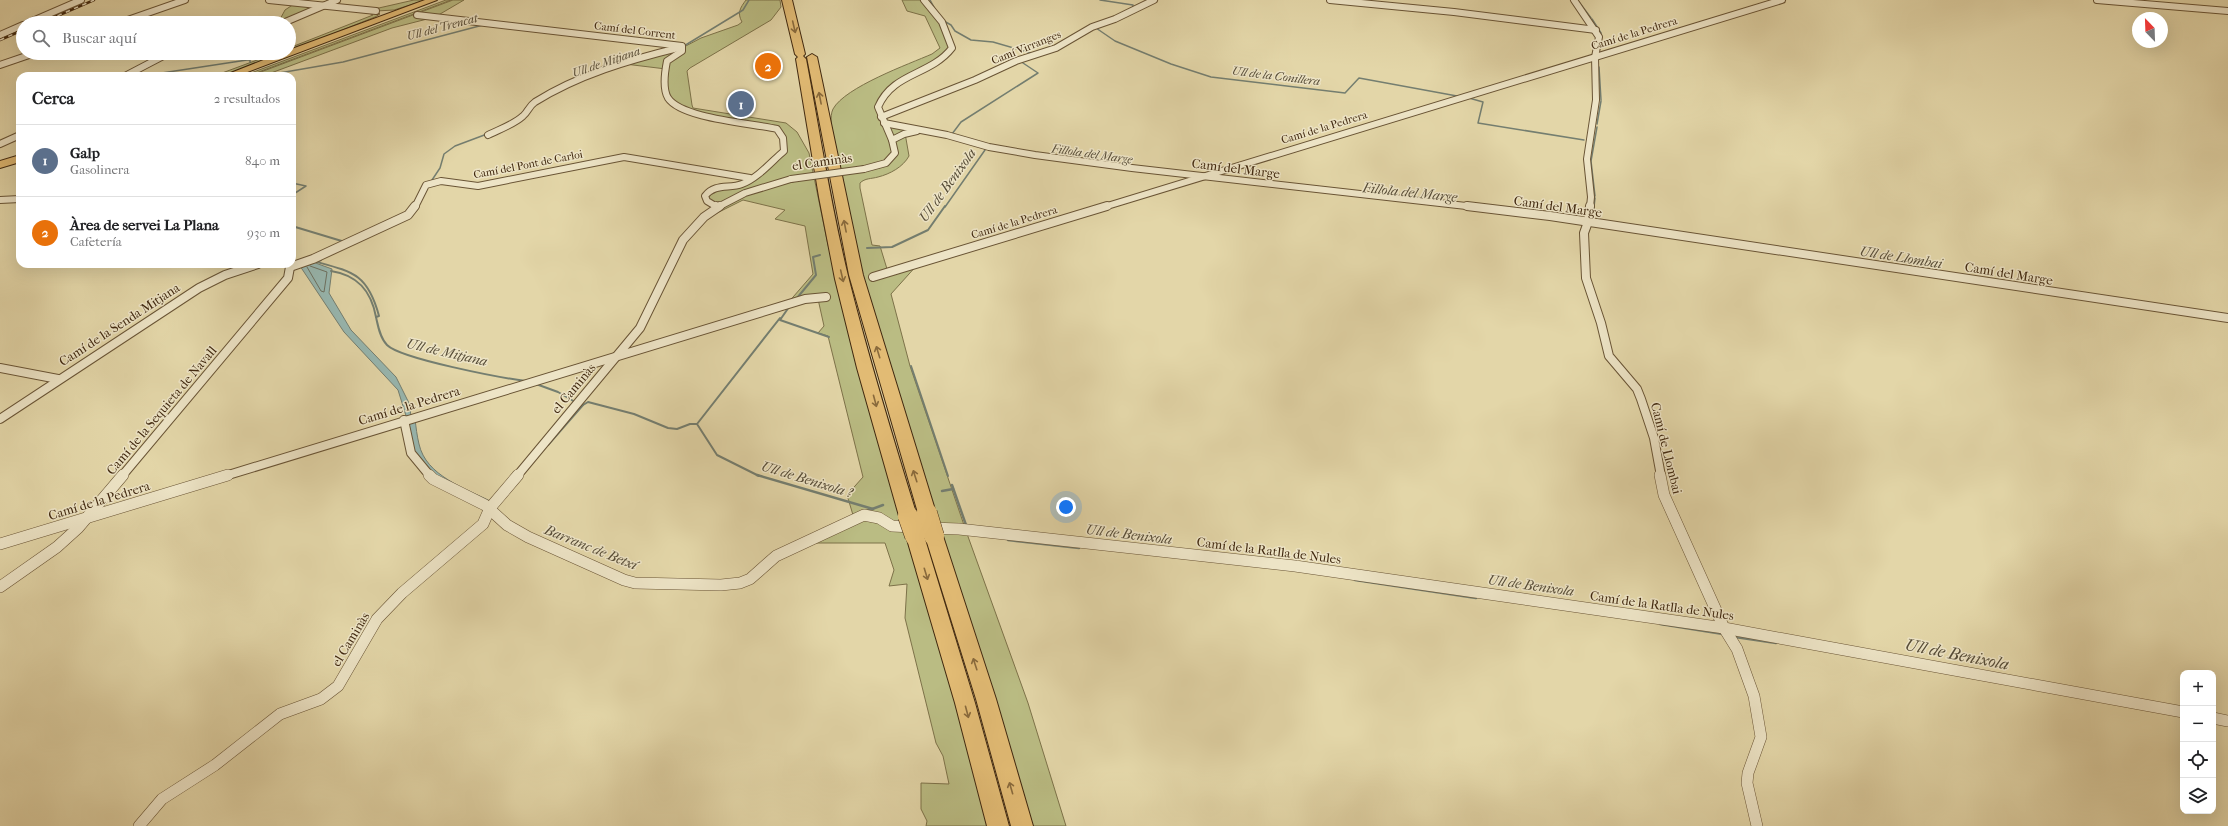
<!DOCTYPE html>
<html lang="es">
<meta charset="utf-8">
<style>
:root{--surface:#fff;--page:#f2f2f2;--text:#202124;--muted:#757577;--line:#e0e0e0;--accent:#8f2418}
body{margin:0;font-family:"IM FELL French Canon",serif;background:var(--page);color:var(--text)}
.controls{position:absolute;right:12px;bottom:12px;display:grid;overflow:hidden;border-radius:8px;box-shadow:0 4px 16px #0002}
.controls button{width:36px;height:36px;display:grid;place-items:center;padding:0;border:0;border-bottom:1px solid var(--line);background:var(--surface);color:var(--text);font:20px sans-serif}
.compass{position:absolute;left:2132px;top:12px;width:36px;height:36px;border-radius:50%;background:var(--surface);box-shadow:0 4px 16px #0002;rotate:337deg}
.you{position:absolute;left:1066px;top:507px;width:14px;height:14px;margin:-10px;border:3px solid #fff;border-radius:50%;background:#1a73e8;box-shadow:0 0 0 6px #1a73e833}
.badge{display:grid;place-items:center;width:26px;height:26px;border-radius:50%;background:var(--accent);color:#fff;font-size:13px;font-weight:700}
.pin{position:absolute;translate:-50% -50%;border:2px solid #fff;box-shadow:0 1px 4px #0006}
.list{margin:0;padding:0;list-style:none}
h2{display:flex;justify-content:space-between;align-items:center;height:52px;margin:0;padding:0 16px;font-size:17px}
h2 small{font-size:13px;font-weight:400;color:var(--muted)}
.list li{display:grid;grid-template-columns:26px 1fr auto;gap:12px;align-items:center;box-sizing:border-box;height:72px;padding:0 16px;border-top:1px solid var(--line)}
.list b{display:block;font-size:15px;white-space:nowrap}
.list p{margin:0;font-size:13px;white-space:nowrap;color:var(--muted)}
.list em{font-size:13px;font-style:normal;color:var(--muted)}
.icon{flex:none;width:22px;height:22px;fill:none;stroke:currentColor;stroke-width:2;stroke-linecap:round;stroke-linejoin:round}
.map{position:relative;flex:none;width:2228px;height:826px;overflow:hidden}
.search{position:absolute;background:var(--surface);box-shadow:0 4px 16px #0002;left:16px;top:16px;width:280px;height:44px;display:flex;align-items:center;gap:10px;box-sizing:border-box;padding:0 14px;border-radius:22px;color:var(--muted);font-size:15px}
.panel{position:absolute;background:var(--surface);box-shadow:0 4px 16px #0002;left:16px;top:72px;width:280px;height:196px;border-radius:12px}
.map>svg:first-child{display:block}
</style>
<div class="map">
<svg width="2228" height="826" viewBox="0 0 2228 826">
<rect width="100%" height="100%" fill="#e3d6a8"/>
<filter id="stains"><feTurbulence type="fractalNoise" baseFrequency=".005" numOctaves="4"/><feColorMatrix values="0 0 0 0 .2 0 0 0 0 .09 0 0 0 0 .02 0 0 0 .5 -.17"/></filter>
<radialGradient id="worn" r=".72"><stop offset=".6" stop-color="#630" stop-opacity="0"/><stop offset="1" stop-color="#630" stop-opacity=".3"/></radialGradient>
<g fill="#babc83" stroke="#7d7249">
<polygon points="414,0 426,0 394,10 376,11 380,14 375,17 289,51 289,48 373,15 369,13 370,10"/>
<polygon points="446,0 451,0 248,76 243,76"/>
<polygon points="453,0 464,0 435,17 392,28 271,73 250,76"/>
<path d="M746 0H780L781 7 771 20 690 68 687 71 692 105 693 108 786 123 797 132 809 153 828 245 993 826H926L927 821 921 809V783L949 784 943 756 936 743 905 618 907 584 889 586 894 570 885 543H803L853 515 847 495 863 477 828 336 818 333 824 326 818 299 787 304 813 274 805 226 775 219 785 210 743 200 699 222 718 207 710 203 707 193 744 184 784 151 781 132 689 113 668 98 666 69 625 64 682 48 701 38 738 25 742 22C737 13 740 8 746 0Z"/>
<path d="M902 0H924L944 27 950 53 904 79 879 101 884 123 920 130 905 133 909 156C903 167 890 174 878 177 871 179 865 178 860 183V188L872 245 880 246 887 269 918 264 891 294 910 366 965 528 936 526 870 312 831 124C831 118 831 113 833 109 845 87 909 64 932 54L940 48 925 16 907 11Z"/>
<polygon points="294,4 323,6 283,23 278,23 285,10"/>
<polygon points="276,53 283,53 223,76 214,76"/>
<polygon points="936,529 966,531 1028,703 1066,826 1028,826"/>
</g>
<g fill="#97b7b0" stroke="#747e70">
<polygon points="310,261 332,269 329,293 351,330 396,377 409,403 411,416 407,419 398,390 344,332 300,266"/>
<path d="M415 419C416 427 417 436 419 444 426 476 465 488 492 502V505L437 477 415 454 407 425Z"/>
</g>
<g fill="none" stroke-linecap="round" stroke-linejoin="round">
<polyline stroke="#6c7060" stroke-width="1" points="307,267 321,291 324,292 327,272 310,266"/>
<g stroke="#747e70" stroke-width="1.5">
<polyline points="930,0 935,9"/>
<polyline points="1100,0 1133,5 1133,7"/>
<polyline points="1579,2 1591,18"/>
<polyline points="1592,19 1601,33 1599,53"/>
<polyline points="944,21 951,25 955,31 971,40 993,42 1031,53"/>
<polyline points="112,23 118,21"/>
<polyline points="1096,28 1115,41 1171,64 1211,77 1345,93 1359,78 1457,96"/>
<polyline points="684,46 743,10 749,0"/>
<polyline points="1599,67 1601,100"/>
<polyline points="142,76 247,60 250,60 250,62"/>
<polyline points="262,76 343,62 483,25"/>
<polyline points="1469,98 1483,102 1478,123 1584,140"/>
<polyline points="1597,124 1601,101"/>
<polyline points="952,134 961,122 1038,73 1020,61"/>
<polyline points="432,180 440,168 444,154 455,146 487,134"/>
<polyline points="292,183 306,186 292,195"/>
<polyline points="1595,196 1591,161 1597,127"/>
<polyline points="945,207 985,150 984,148"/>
<polyline points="1594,207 1595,198"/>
</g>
<g stroke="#747e70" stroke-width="2">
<polyline points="1593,213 1594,206"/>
<polyline points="292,226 345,242"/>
<polyline points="867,248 892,247 928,230 945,206"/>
<path d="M321 260 317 262C354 272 368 275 379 316L376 317C378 326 380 338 387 345 401 359 502 378 526 381"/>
<path d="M331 271C357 275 371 290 376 317"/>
<polyline points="797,298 816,275 813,257 820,255"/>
<polyline points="789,307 780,320 829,337"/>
<polyline points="911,366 948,476"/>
<polyline points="536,384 558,392 575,402"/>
<polyline points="583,405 588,402 634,414 668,428 677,429 690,424 697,424"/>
<polyline points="548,445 583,405"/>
<polyline points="759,476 717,455 697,424 780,318"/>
</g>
<g stroke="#747e70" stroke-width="2.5">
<polyline points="757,475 873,509"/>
<polyline points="952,485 966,525"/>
<polyline points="942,491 953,489"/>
<polyline points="867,511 883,505"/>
<polyline points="1008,540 1079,548"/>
<polyline points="1355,580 1476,598"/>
<polyline points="1660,624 1723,634"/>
<polyline points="1735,637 1776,643"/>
</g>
<g stroke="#695435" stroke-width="8">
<g id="street-far2">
<polyline points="269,0 376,11"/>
<polyline points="1330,0 1454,12 1596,30"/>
<polyline points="1574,0 1599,37 1595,57 1596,100 1587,159 1591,197 1590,207"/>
<polyline points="2097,0 2228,11"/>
<path d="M417 15 682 46V51L667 61C665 71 662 88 668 98 682 119 752 123 777 129L783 138 784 151C772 161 758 178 742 184 729 189 715 183 705 196L707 201 717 207"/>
<polyline points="28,23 81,0"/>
<polyline points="119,23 185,0"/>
<polyline points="283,23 337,0"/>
<polyline points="0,35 23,25"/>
<polyline points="0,65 35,53"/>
<polyline points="125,76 169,53"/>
<polyline points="881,117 975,80 1016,61 1056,48 1092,27 1115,19 1154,0"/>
<polyline points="884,123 947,135 989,147 1035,155 1132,168 1475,207"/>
<path d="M488 135C500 129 513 125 523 116 528 112 529 106 535 102 578 75 629 60 678 48"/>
<polyline points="892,140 904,134 917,131"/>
<polyline points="0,144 20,135"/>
<path d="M864 169 886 163 895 153 892 140 878 107C893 72 930 76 952 48L942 22 924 0"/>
<polyline points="0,200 20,199"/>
<polyline points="415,207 426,185 441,181 478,186 624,157 750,178"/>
<polyline points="718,207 745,193 791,179"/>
<polyline points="1104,207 1782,0"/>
</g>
</g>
<g stroke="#695435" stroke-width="10">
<g id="street-far1">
<polyline points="716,206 718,207"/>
<polyline points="1467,206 1550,216 2228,318"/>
<polyline points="1590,206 1588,222 1584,233 1586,278 1601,323 1609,356 1637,389 1641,399 1654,438 1661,476"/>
<polyline points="290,267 313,259 408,215 415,206"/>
<polyline points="873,277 1107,206"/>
<polyline points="0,368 58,379"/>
<polyline points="0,419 199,288 225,275 258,264"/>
<polyline points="404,420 411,453 430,476"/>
<polyline points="122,476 288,278 290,267"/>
<polyline points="225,476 805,299 826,297"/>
<polyline points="517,476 640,328 683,240 704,217 720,206"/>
</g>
</g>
<g stroke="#695435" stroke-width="12">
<g id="street">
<polyline points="429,475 433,479 485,505 507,525 528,537 624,580 635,583 721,585 740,583 750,579 776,556 864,515 879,518 892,526 914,527"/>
<polyline points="1660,475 1664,495 1724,628 1737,649 1754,696 1761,737 1748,773 1747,783 1757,826"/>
<polyline points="931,528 959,529 1295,566 1724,628 2183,712"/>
<polyline points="0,544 228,475"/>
<polyline points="0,587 57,547 78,528 123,475"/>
<polyline points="2213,718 2228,721"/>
<polyline points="139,826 162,799 215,765 280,714 321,699 338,686 377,619 402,593 483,524 490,508 518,475"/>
</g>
</g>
<g stroke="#40280f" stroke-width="2">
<g id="primary">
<polygon points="425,0 437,0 237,76 223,76 281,53 289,53 289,50"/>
<polygon points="20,155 20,162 0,168 0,161"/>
</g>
</g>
<g stroke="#40280f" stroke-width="2">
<g id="highway">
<path d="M782 0H792L805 54 803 56 806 59C820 133 831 207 849 280 869 359 893 438 917 516L914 521 908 522 902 521 899 516 857 368 835 279 819 197 796 59 798 57 795 54Z"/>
<polygon points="812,54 817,57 863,275 936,513 933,518 927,519 921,518 918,513 849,275 807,57"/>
<polygon points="915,529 921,531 924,536 975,703 1009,826 987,826 955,703 906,536 909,531"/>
<polygon points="934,529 940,531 943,536 996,699 1033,826 1011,826 976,699 925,536 928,531"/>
</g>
</g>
<use href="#street-far2" stroke="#ede4c6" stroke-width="6"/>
<use href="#street-far1" stroke="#ede4c6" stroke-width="8"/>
<use href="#street" stroke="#ede4c6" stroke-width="11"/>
<use href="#primary" fill="#e2bb74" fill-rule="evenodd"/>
<use href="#highway" fill="#e2bb74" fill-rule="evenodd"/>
<g stroke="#40280f" stroke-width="2.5">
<g id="rail">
<polyline points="41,23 94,0"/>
<polyline points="0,40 23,30"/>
</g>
</g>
<use href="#rail" stroke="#ede4c6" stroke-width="1.5" stroke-dasharray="4.5" stroke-linecap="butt"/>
<g stroke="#695435" stroke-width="8" stroke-linecap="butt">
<polyline id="street-bridge" points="791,179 864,169"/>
</g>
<g stroke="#40280f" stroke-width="21" stroke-linecap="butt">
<g id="highway-bridge">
<polyline points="927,513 934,536"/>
<polyline points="908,516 915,536"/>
</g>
</g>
<use href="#street-bridge" stroke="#ede4c6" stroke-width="6"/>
<use href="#highway-bridge" stroke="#e2bb74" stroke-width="20"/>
</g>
<defs><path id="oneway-shaft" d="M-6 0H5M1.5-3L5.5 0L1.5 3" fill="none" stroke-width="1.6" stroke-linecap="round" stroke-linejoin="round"/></defs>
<g stroke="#896a3c">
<use href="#oneway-shaft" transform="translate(794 27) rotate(77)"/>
<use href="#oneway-shaft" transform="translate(820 98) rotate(-101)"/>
<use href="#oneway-shaft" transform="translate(845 226) rotate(-101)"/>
<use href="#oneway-shaft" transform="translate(842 276) rotate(77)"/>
<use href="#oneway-shaft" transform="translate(878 352) rotate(-107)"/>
<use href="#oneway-shaft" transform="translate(875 401) rotate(75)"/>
<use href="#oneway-shaft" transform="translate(915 476) rotate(-108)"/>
<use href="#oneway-shaft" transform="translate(926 574) rotate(73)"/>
<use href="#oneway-shaft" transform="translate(975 664) rotate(-108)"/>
<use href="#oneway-shaft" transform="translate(967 712) rotate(75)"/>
<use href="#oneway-shaft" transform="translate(1011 788) rotate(-106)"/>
</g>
<g text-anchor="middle" stroke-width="3" stroke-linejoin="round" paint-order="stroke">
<g font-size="11" fill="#40280f" stroke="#ede4c6">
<text transform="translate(635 30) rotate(7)" y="4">Camí del Corrent</text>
<text transform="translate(1634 33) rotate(-17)" y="4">Camí de la Pedrera</text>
<text transform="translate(1026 47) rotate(-22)" y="4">Camí Virranges</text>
<text transform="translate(1324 127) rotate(-17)" y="4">Camí de la Pedrera</text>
<text transform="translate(528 164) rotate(-11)" y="4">Camí del Pont de Carloi</text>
<text transform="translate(1014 222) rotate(-17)" y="4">Camí de la Pedrera</text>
</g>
<g font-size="12" font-style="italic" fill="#564c37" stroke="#ede4c6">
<text transform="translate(442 27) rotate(-15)" y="4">Ull del Trencat</text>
<text transform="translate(606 62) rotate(-19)" y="4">Ull de Mitjana</text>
<text transform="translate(1276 76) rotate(7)" y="4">Ull de la Conillera</text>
<text transform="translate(1092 154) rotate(8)" y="4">Fillola del Marge</text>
</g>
<g font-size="13" fill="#40280f" stroke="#ede4c6">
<text transform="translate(822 161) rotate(-8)" y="5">el Caminàs</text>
<text transform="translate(1236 168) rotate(7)" y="5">Camí del Marge</text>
<text transform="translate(1558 206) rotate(8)" y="5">Camí del Marge</text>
<text transform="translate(2009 273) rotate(9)" y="5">Camí del Marge</text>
<text transform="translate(119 324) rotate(-33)" y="5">Camí de la Senda Mitjana</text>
<text transform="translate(573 388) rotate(-50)" y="5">el Caminàs</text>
<text transform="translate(409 405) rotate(-17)" y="5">Camí de la Pedrera</text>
<text transform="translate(161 410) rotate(-50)" y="5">Camí de la Sequieta de Navall</text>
<text transform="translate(1667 448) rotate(76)" y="5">Camí de Llombai</text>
<text transform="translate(99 500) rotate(-17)" y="5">Camí de la Pedrera</text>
<text transform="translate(1269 550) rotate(7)" y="5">Camí de la Ratlla de Nules</text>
<text transform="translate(1662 605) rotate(8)" y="5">Camí de la Ratlla de Nules</text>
<text transform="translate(350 639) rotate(-59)" y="5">el Caminàs</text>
</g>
<g font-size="14" font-style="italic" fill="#564c37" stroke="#ede4c6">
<text transform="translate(947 185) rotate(-54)" y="5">Ull de Benixola</text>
<text transform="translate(1410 192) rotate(6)" y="5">Fillola del Marge</text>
<text transform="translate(1901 257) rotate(9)" y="5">Ull de Llombai</text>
<text transform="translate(447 352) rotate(13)" y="5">Ull de Mitjana</text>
<text transform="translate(807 479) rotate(17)" y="5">Ull de Benixola ?</text>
<text transform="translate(1129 534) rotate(7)" y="5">Ull de Benixola</text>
<text transform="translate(591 547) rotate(22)" y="5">Barranc de Betxí</text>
<text transform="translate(1531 585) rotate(8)" y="5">Ull de Benixola</text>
</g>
<g font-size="17" font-style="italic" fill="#564c37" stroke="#ede4c6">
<text transform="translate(1957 654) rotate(11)" y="6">Ull de Benixola</text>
</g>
</g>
<rect width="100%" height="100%" filter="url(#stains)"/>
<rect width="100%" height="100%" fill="url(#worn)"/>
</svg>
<div class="controls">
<button>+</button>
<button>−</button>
<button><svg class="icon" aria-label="locate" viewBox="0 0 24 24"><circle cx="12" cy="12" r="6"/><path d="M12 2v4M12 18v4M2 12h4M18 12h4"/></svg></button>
<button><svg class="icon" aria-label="layers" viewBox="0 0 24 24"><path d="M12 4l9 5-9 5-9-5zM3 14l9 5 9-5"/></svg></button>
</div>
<svg class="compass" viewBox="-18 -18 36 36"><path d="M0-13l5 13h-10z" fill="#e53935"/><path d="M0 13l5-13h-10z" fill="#757577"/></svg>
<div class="you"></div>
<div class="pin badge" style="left:741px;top:104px;background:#5c6f8a">1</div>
<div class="pin badge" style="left:768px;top:66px;background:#e8710a">2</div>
<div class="search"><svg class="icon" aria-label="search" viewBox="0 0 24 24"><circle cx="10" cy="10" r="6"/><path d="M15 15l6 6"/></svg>Buscar aquí</div>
<section class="panel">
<h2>Cerca<small>2 resultados</small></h2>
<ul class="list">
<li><span class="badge" style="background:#5c6f8a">1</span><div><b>Galp</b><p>Gasolinera</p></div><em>840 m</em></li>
<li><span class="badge" style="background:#e8710a">2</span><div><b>Àrea de servei La Plana</b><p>Cafetería</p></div><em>930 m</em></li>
</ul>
</section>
</div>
